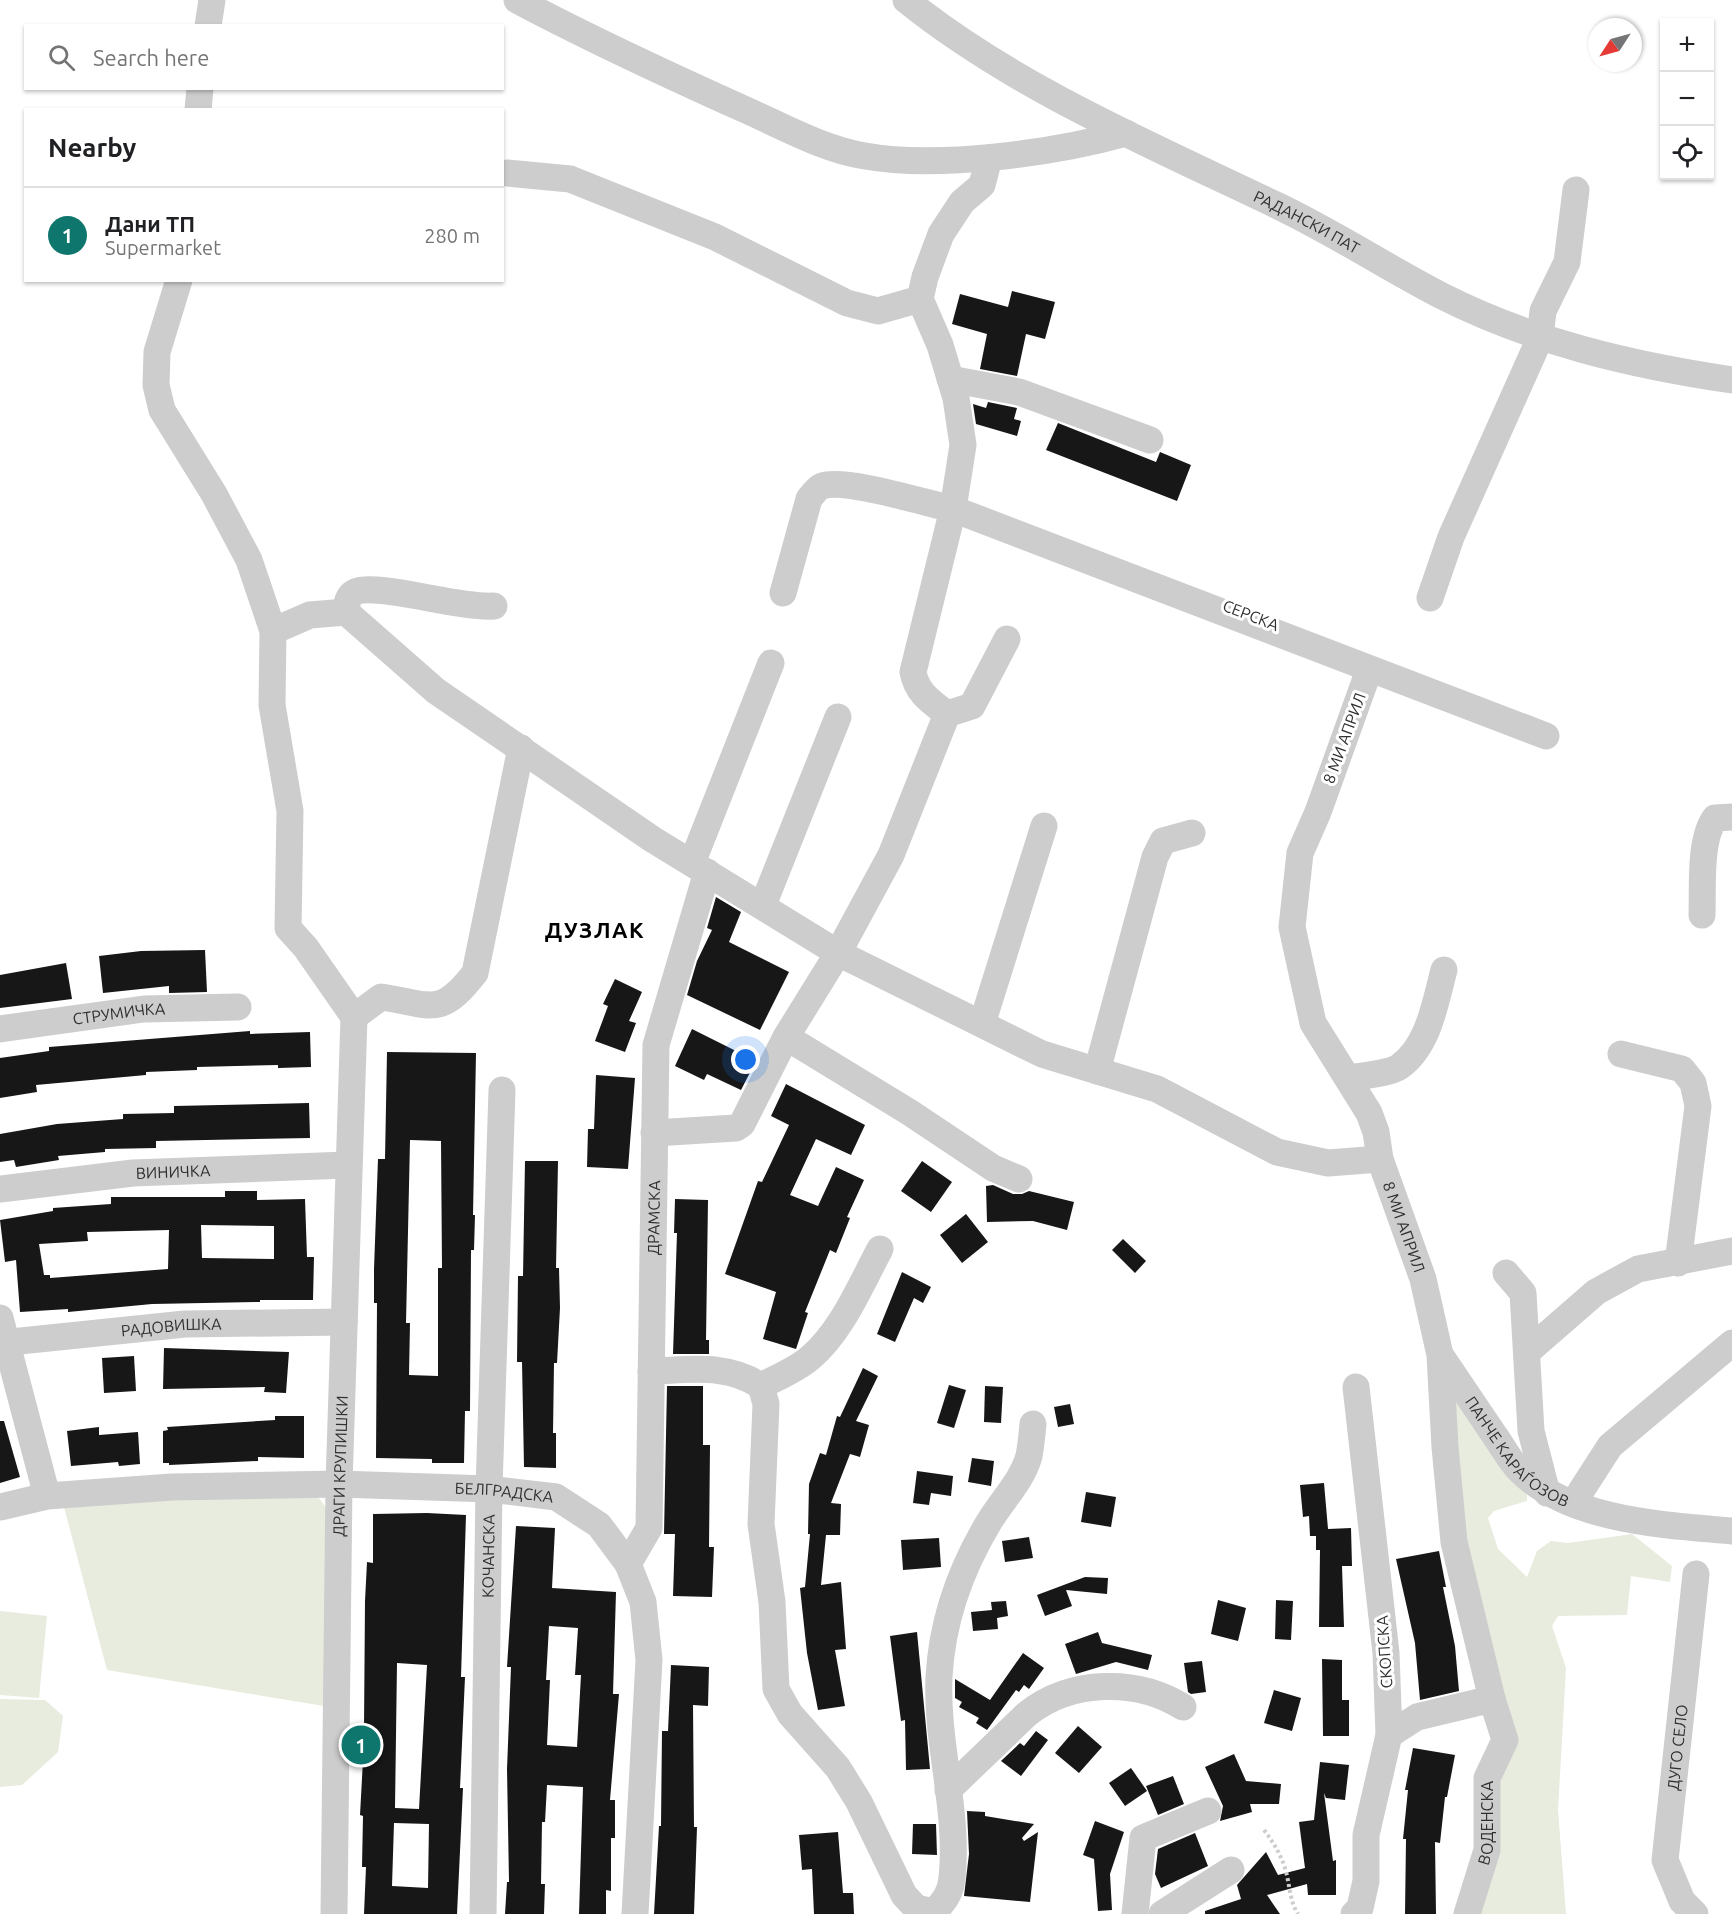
<!DOCTYPE html>
<meta charset="utf-8">
<style>
:root{--surface:#fff;--page:#f2f2f2;--text:#202124;--muted:#757577;--line:#e0e0e0;--accent:#0f766e}
body{margin:0;font-family:Ubuntu,sans-serif;background:var(--page);color:var(--text)}
.controls{position:absolute;right:18px;top:18px;display:grid;overflow:hidden;border-radius:0px;box-shadow:0 2px 4px #0004}
.controls button{width:54px;height:54px;display:grid;place-items:center;padding:0;border:0;border-bottom:2px solid var(--line);background:var(--surface);color:var(--text);font:30px sans-serif}
.compass{position:absolute;left:1588px;top:18px;width:54px;height:54px;border-radius:50%;background:var(--surface);box-shadow:0 2px 4px #0004;rotate:234deg}
.you{position:absolute;left:746px;top:1060px;width:21px;height:21px;margin:-15px;border:4px solid #fff;border-radius:50%;background:#1a73e8;box-shadow:0 0 0 9px #1a73e833}
.badge{display:grid;place-items:center;width:39px;height:39px;border-radius:50%;background:var(--accent);color:#fff;font-size:20px;font-weight:700}
.pin{position:absolute;translate:-50% -50%;border:3px solid #fff;box-shadow:0 2px 6px #0006}
.list{margin:0;padding:0;list-style:none}
h2{display:flex;justify-content:space-between;align-items:center;height:78px;margin:0;padding:0 24px;font-size:26px}
h2 small{font-size:20px;font-weight:400;color:var(--muted)}
.list li{display:grid;grid-template-columns:39px 1fr auto;gap:18px;align-items:center;box-sizing:border-box;height:96px;padding:0 24px;border-top:2px solid var(--line)}
.list b{display:block;font-size:22px;white-space:nowrap}
.list p{margin:0;font-size:20px;white-space:nowrap;color:var(--muted)}
.list em{font-size:20px;font-style:normal;color:var(--muted)}
.icon{flex:none;width:33px;height:33px;fill:none;stroke:currentColor;stroke-width:2;stroke-linecap:round;stroke-linejoin:round}
.map{position:relative;flex:none;width:1732px;height:1914px;overflow:hidden}
.search{position:absolute;background:var(--surface);box-shadow:0 2px 4px #0004;left:24px;top:24px;width:480px;height:66px;display:flex;align-items:center;gap:15px;box-sizing:border-box;padding:0 21px;border-radius:0px;color:var(--muted);font-size:22px}
.panel{position:absolute;background:var(--surface);box-shadow:0 2px 4px #0004;left:24px;top:108px;width:480px;height:174px;border-radius:0px}
.map>svg:first-child{display:block}
</style>
<div class="map">
<svg width="1732" height="1914" viewBox="0 0 1732 1914">
<rect width="100%" height="100%" fill="#fff"/>
<g fill="#e7ecde">
<polygon points="1452,1398 1463,1404 1527,1489 1527,1501 1494,1511 1488,1518 1498,1549 1527,1577 1537,1551 1551,1541 1568,1543 1632,1534 1672,1566 1670,1582 1631,1576 1627,1615 1558,1616 1552,1626 1566,1668 1558,1810 1566,1914 1475,1914 1497,1776 1470,1573"/>
<polygon points="173,1495 318,1497 328,1510 324,1706 107,1670 64,1507"/>
<polygon points="0,1611 47,1616 39,1698 0,1695"/>
<polygon points="0,1699 45,1700 63,1716 58,1752 22,1785 0,1787"/>
</g>
<g fill="#171717" fill-rule="evenodd">
<polygon points="1012,291 1055,302 1045,339 1026,334 1017,376 980,369 987,334 952,324 960,294 1008,307"/>
<polygon points="988,402 1017,408 1014,419 1021,421 1017,436 976,424 973,404 986,408"/>
<polygon points="1058,423 1156,462 1160,452 1191,465 1177,501 1046,450"/>
<polygon points="716,897 741,912 729,942 789,972 760,1030 687,995 697,961 712,930 707,928"/>
<polygon points="205,950 207,992 169,993 169,986 103,993 99,956 141,951"/>
<polygon points="66,963 72,999 0,1008 0,975"/>
<polygon points="615,979 642,992 629,1021 636,1023 625,1052 595,1041 608,1006 603,1004"/>
<polygon points="692,1029 756,1061 741,1090 707,1074 704,1080 675,1066"/>
<polygon points="250,1031 250,1034 310,1032 311,1067 278,1068 278,1065 197,1067 197,1070 146,1072 146,1075 36,1085 37,1092 0,1098 0,1058 49,1051 49,1047"/>
<path d="M387 1052 476 1053 473 1215H475L474 1250H471L470 1411H465L464 1463H432V1459L376 1458 377 1303H374V1269L378 1159H385ZM410 1140 441 1141 442 1268H438V1376L409 1375 410 1323H406Z"/>
<polygon points="596,1075 635,1078 628,1169 587,1167 588,1129 594,1129"/>
<polygon points="786,1084 865,1125 851,1155 816,1139 790,1195 818,1206 836,1167 864,1180 847,1217 850,1218 836,1253 830,1250 805,1312 808,1313 796,1349 763,1339 776,1292 725,1274 758,1181 762,1182 789,1125 771,1116"/>
<polygon points="309,1103 310,1138 156,1141 156,1148 105,1149 105,1152 58,1156 59,1160 16,1167 14,1160 0,1162 0,1134 57,1124 123,1119 123,1114 174,1113 174,1106"/>
<polygon points="525,1161 558,1161 556,1268 559,1268 560,1308 557,1363 554,1363 553,1433 556,1433 556,1468 524,1467 522,1362 517,1362 518,1276 523,1276"/>
<polygon points="922,1161 952,1182 931,1212 901,1191"/>
<polygon points="993,1185 1013,1194 1022,1194 1029,1191 1074,1202 1067,1230 1033,1221 987,1222 986,1186"/>
<path d="M225 1191H257V1200L305 1199 307 1257H314L313 1300H260V1302L152 1304 68 1312V1309L20 1312 16 1260 5 1262 0 1220 53 1211V1208L111 1204V1197H225ZM201 1225 274 1226V1259L202 1258ZM169 1230 168 1269 50 1278V1275H44L39 1244 88 1241 87 1232Z"/>
<polygon points="675,1199 708,1200 706,1340 709,1340 709,1354 673,1354 677,1233 674,1233"/>
<polygon points="966,1214 988,1242 962,1263 940,1235"/>
<polygon points="1123,1239 1146,1261 1135,1273 1112,1250"/>
<polygon points="902,1272 931,1287 923,1303 914,1298 895,1342 877,1334"/>
<polygon points="164,1348 289,1352 286,1393 264,1392 265,1387 163,1389"/>
<polygon points="134,1356 136,1391 104,1393 102,1358"/>
<polygon points="863,1368 878,1376 856,1421 869,1425 860,1457 850,1454 831,1503 841,1504 840,1535 826,1535 821,1585 841,1582 846,1649 835,1650 845,1706 818,1710 807,1653 800,1588 805,1587 810,1534 808,1534 809,1484 820,1453 826,1455 837,1416 840,1417"/>
<polygon points="949,1385 966,1390 954,1428 937,1423"/>
<polygon points="667,1386 703,1386 703,1445 710,1445 709,1547 714,1547 712,1597 673,1596 675,1534 664,1534"/>
<polygon points="985,1386 1003,1387 1001,1423 984,1422"/>
<polygon points="1070,1404 1074,1424 1058,1427 1054,1407"/>
<polygon points="275,1416 304,1416 304,1458 258,1457 258,1461 169,1465 169,1463 163,1463 163,1431 168,1430 167,1427 275,1420"/>
<polygon points="0,1421 4,1421 20,1477 0,1483"/>
<polygon points="99,1427 99,1435 138,1432 140,1464 119,1466 118,1462 71,1466 67,1431"/>
<polygon points="972,1458 994,1461 991,1486 968,1482"/>
<polygon points="917,1471 953,1476 951,1496 931,1493 929,1505 913,1503"/>
<polygon points="1324,1483 1328,1529 1351,1528 1352,1566 1342,1566 1344,1627 1319,1627 1320,1550 1316,1550 1316,1536 1310,1536 1309,1516 1303,1517 1300,1485"/>
<polygon points="1086,1492 1116,1497 1111,1527 1081,1522"/>
<path d="M427 1513 466 1515 461 1677H465L460 1788H463L457 1914H364L366 1867H362L363 1816 360 1815 363 1760H357L356 1728H364L365 1601 367 1562 373 1563V1514ZM397 1663 427 1665 419 1809 395 1808ZM394 1823 429 1824 428 1888 392 1886Z"/>
<path d="M516 1526 555 1528 552 1588 616 1592 613 1694H619L610 1800H615V1838H611V1891L606 1890V1914H579L583 1787 547 1785 545 1822H542L541 1884H545L544 1914H505L507 1882H509L507 1769 511 1667H507ZM549 1626 578 1628 575 1675H581L577 1747 547 1745 550 1680H546Z"/>
<polygon points="1029,1537 1033,1558 1005,1562 1002,1541"/>
<polygon points="939,1538 941,1567 903,1570 901,1540"/>
<polygon points="1439,1551 1446,1587 1443,1587 1455,1646 1459,1691 1420,1700 1415,1643 1396,1559"/>
<polygon points="1085,1577 1108,1578 1107,1594 1066,1590 1072,1606 1045,1616 1037,1595"/>
<polygon points="1218,1600 1246,1608 1238,1641 1211,1634"/>
<polygon points="1276,1600 1293,1601 1291,1640 1275,1639"/>
<polygon points="1006,1601 1008,1616 997,1618 998,1629 973,1631 971,1612 992,1610 991,1602"/>
<polygon points="917,1632 930,1769 906,1770 905,1720 901,1721 890,1636"/>
<polygon points="1098,1632 1102,1643 1152,1655 1148,1670 1116,1662 1076,1674 1065,1644"/>
<polygon points="1023,1653 1044,1668 1029,1689 1024,1685 1019,1692 1016,1690 987,1730 976,1723 979,1718 959,1707 962,1702 955,1698 955,1679 990,1700"/>
<polygon points="1322,1659 1342,1660 1342,1700 1349,1700 1349,1736 1323,1736"/>
<polygon points="1202,1661 1206,1692 1191,1694 1188,1692 1184,1663"/>
<polygon points="671,1665 709,1667 708,1706 693,1705 694,1827 697,1827 694,1914 654,1914 659,1826 661,1826 662,1731 668,1731"/>
<polygon points="1274,1690 1301,1698 1292,1731 1264,1723"/>
<polygon points="1078,1726 1102,1747 1079,1773 1055,1753"/>
<polygon points="1036,1731 1048,1740 1021,1776 1001,1761 1020,1743 1024,1746"/>
<polygon points="1413,1748 1455,1755 1447,1797 1445,1797 1440,1843 1435,1842 1436,1914 1405,1914 1406,1839 1403,1839 1408,1790 1405,1790"/>
<polygon points="1234,1754 1246,1781 1281,1784 1279,1804 1250,1804 1252,1812 1220,1821 1223,1806 1205,1767"/>
<polygon points="1320,1762 1349,1765 1345,1800 1326,1798 1324,1793 1333,1861 1336,1860 1336,1895 1308,1895 1307,1884 1267,1895 1280,1914 1205,1914 1205,1911 1241,1899 1237,1885 1266,1852 1278,1875 1305,1868 1299,1822 1314,1820"/>
<polygon points="1131,1768 1147,1791 1125,1806 1109,1783"/>
<polygon points="1173,1776 1184,1804 1158,1815 1146,1786"/>
<polygon points="967,1811 985,1812 985,1816 1034,1824 1022,1838 1024,1841 1038,1832 1030,1902 964,1896 969,1854"/>
<polygon points="1095,1821 1124,1832 1110,1874 1112,1910 1098,1911 1094,1859 1083,1855"/>
<polygon points="913,1824 936,1824 937,1855 912,1854"/>
<polygon points="838,1832 843,1893 853,1893 854,1914 814,1914 812,1869 802,1870 799,1835"/>
<polygon points="1195,1833 1208,1866 1161,1888 1155,1874 1158,1849"/>
</g>
<g fill="none" stroke-linecap="round" stroke-linejoin="round">
<path stroke="#cdcdcd" stroke-width="4" stroke-dasharray="3 3" stroke-linecap="butt" d="M1264 1830C1273 1842 1280 1853 1285 1868 1290 1884 1289 1900 1298 1914"/>
<g stroke="#cdcdcd" stroke-width="27">
<path d="M517 0C592 40 668 75 746 110 784 127 823 149 865 156 937 169 1055 153 1126 133"/>
<path id="s1" d="M906 0C1014 87 1151 145 1276 205 1333 232 1386 267 1442 296 1533 342 1631 365 1732 380"/>
<polyline points="208,26 212,0"/>
<polyline points="198,110 200,88"/>
<polyline points="507,173 570,179 715,237 847,303 878,311 920,299 925,277 941,234 962,202 982,185 989,158"/>
<polyline points="179,280 157,352 156,385 162,410 214,494 249,560 273,631 272,705 290,811 288,928 306,948 354,1017"/>
<path d="M920 299 940 345 956 398 963 445 953 509 913 672C917 693 930 701 947 714"/>
<polyline points="950,379 1019,392 1150,440"/>
<path d="M783 593 809 499C813 494 817 488 822 486 846 478 925 503 953 509L1546 736"/>
<polyline points="1430,598 1451,537 1540,338 1543,311 1567,262 1576,190"/>
<path d="M494 606C460 609 377 582 355 592 347 596 347 604 346 612L436 691 652 839 838 953 1042 1054 1157 1089 1277 1152 1328 1163 1380 1159"/>
<polyline points="273,631 310,615 346,612"/>
<path id="s2" d="M1369 670 1318 812 1300 853 1292 927 1313 1023 1369 1113 1376 1132 1380 1159 1423 1279 1440 1355 1445 1447 1454 1542 1492 1699 1417 1717 1389 1735"/>
<polyline points="692,863 771,663"/>
<polyline points="763,905 838,717"/>
<path d="M1702 915C1703 888 1699 840 1715 818L1732 817"/>
<path d="M354 1017 381 997C431 1004 439 1019 475 973L521 748"/>
<polyline points="982,1024 1044,826"/>
<path id="s3" d="M0 1029 144 1009 238 1007"/>
<polyline points="786,1037 909,1112 993,1168 1019,1179"/>
<polyline points="1621,1054 1682,1069 1693,1083 1698,1106 1678,1263"/>
<polyline points="1097,1071 1155,857 1163,841 1192,833"/>
<path d="M1349 1078C1361 1076 1390 1073 1399 1067 1429 1046 1435 1003 1444 970"/>
<polyline points="654,1133 736,1128 742,1124 786,1037 838,953 891,855 947,714 972,706 1007,639"/>
<path id="s4" d="M0 1189 133 1173 347 1165"/>
<polyline points="1506,1273 1523,1293 1531,1431 1547,1493"/>
<polyline points="0,1318 47,1496"/>
<path id="s5" d="M0 1343 185 1324 344 1322"/>
<polyline points="1527,1352 1596,1292 1638,1269 1732,1251"/>
<path id="s6" d="M1441 1356C1459 1383 1477 1409 1495 1436 1503 1447 1510 1461 1519 1470 1570 1521 1664 1525 1732 1531"/>
<path d="M651 1371C690 1370 727 1363 761 1386L766 1404 761 1524 772 1602 776 1689 790 1714 838 1768 859 1802 904 1895 916 1908 933 1912C944 1903 951 1893 952 1878 959 1811 936 1744 939 1677 942 1621 960 1570 989 1522 1002 1500 1022 1481 1029 1456 1031 1446 1032 1434 1033 1424"/>
<path d="M761 1386C778 1377 796 1370 810 1358 842 1331 860 1286 880 1249"/>
<polyline points="1577,1505 1581,1491 1610,1446 1732,1343"/>
<path id="s7" d="M0 1507 47 1496 172 1487 339 1484 489 1489 556 1497 599 1525 628 1564 643 1602 649 1660 635 1914"/>
<path id="s8" d="M628 1564 649 1528 656 1045 707 872"/>
<path d="M948 1790 1027 1714C1071 1679 1137 1678 1183 1707"/>
<path id="s9" d="M334 1914 339 1484 354 1017"/>
<path id="s10" d="M483 1914 489 1489 502 1090"/>
<polyline points="1135,1914 1143,1838 1208,1811"/>
<polyline points="1162,1914 1231,1870"/>
<polyline points="1354,1914 1360,1908 1366,1881 1366,1835 1389,1735 1386,1653 1356,1387"/>
<path id="s11" d="M1467 1914 1487 1850V1778L1505 1740 1492 1699"/>
<path id="s12" d="M1695 1914 1682 1901 1665 1860 1696 1574"/>
</g>
</g>
<g text-anchor="middle" stroke-width="6" stroke-linejoin="round" paint-order="stroke">
<g font-size="16" fill="#303030" stroke="#fff">
<text dy="6" stroke="none"><textPath href="#s1" startOffset="459">РАДАНСКИ ПАТ</textPath></text>
<text transform="translate(1251 615) rotate(21)" y="6">СЕРСКА</text>
<text transform="translate(1344 738) rotate(-70)" y="6">8 МИ АПРИЛ</text>
<text dy="6" stroke="none"><textPath href="#s3" startOffset="120">СТРУМИЧКА</textPath></text>
<text dy="6" stroke="none"><textPath href="#s4" startOffset="174">ВИНИЧКА</textPath></text>
<text dy="6" stroke="none"><textPath href="#s8" startOffset="352">ДРАМСКА</textPath></text>
<text dy="6" stroke="none"><textPath href="#s2" startOffset="594">8 МИ АПРИЛ</textPath></text>
<text dy="6" stroke="none"><textPath href="#s5" startOffset="172">РАДОВИШКА</textPath></text>
<text dy="6" stroke="none"><textPath href="#s6" startOffset="124">ПАНЧЕ КАРАЃОЗОВ</textPath></text>
<text dy="6" stroke="none"><textPath href="#s9" startOffset="448">ДРАГИ КРУПИШКИ</textPath></text>
<text dy="6" stroke="none"><textPath href="#s7" startOffset="506">БЕЛГРАДСКА</textPath></text>
<text dy="6" stroke="none"><textPath href="#s10" startOffset="358">КОЧАНСКА</textPath></text>
<text transform="translate(1384 1652) rotate(-94)" y="6">СКОПСКА</text>
<text dy="6" stroke="none"><textPath href="#s12" startOffset="176">ДУГО СЕЛО</textPath></text>
<text dy="6" stroke="none"><textPath href="#s11" startOffset="94">ВОДЕНСКА</textPath></text>
</g>
<g font-size="22" font-weight="bold" letter-spacing="1.5" fill="#000" stroke="#fff">
<text x="595" y="938">ДУЗЛАК</text>
</g>
</g>
</svg>
<div class="controls">
<button>+</button>
<button>−</button>
<button><svg class="icon" aria-label="locate" viewBox="0 0 24 24"><circle cx="12" cy="12" r="6"/><path d="M12 2v4M12 18v4M2 12h4M18 12h4"/></svg></button>
</div>
<svg class="compass" viewBox="-18 -18 36 36"><path d="M0-13l5 13h-10z" fill="#e53935"/><path d="M0 13l5-13h-10z" fill="#757577"/></svg>
<div class="you"></div>
<div class="pin badge" style="left:361px;top:1745px">1</div>
<div class="search"><svg class="icon" aria-label="search" viewBox="0 0 24 24"><circle cx="10" cy="10" r="6"/><path d="M15 15l6 6"/></svg>Search here</div>
<section class="panel">
<h2>Nearby<small></small></h2>
<ul class="list">
<li><span class="badge">1</span><div><b>Дани ТП</b><p>Supermarket</p></div><em>280 m</em></li>
</ul>
</section>
</div>
